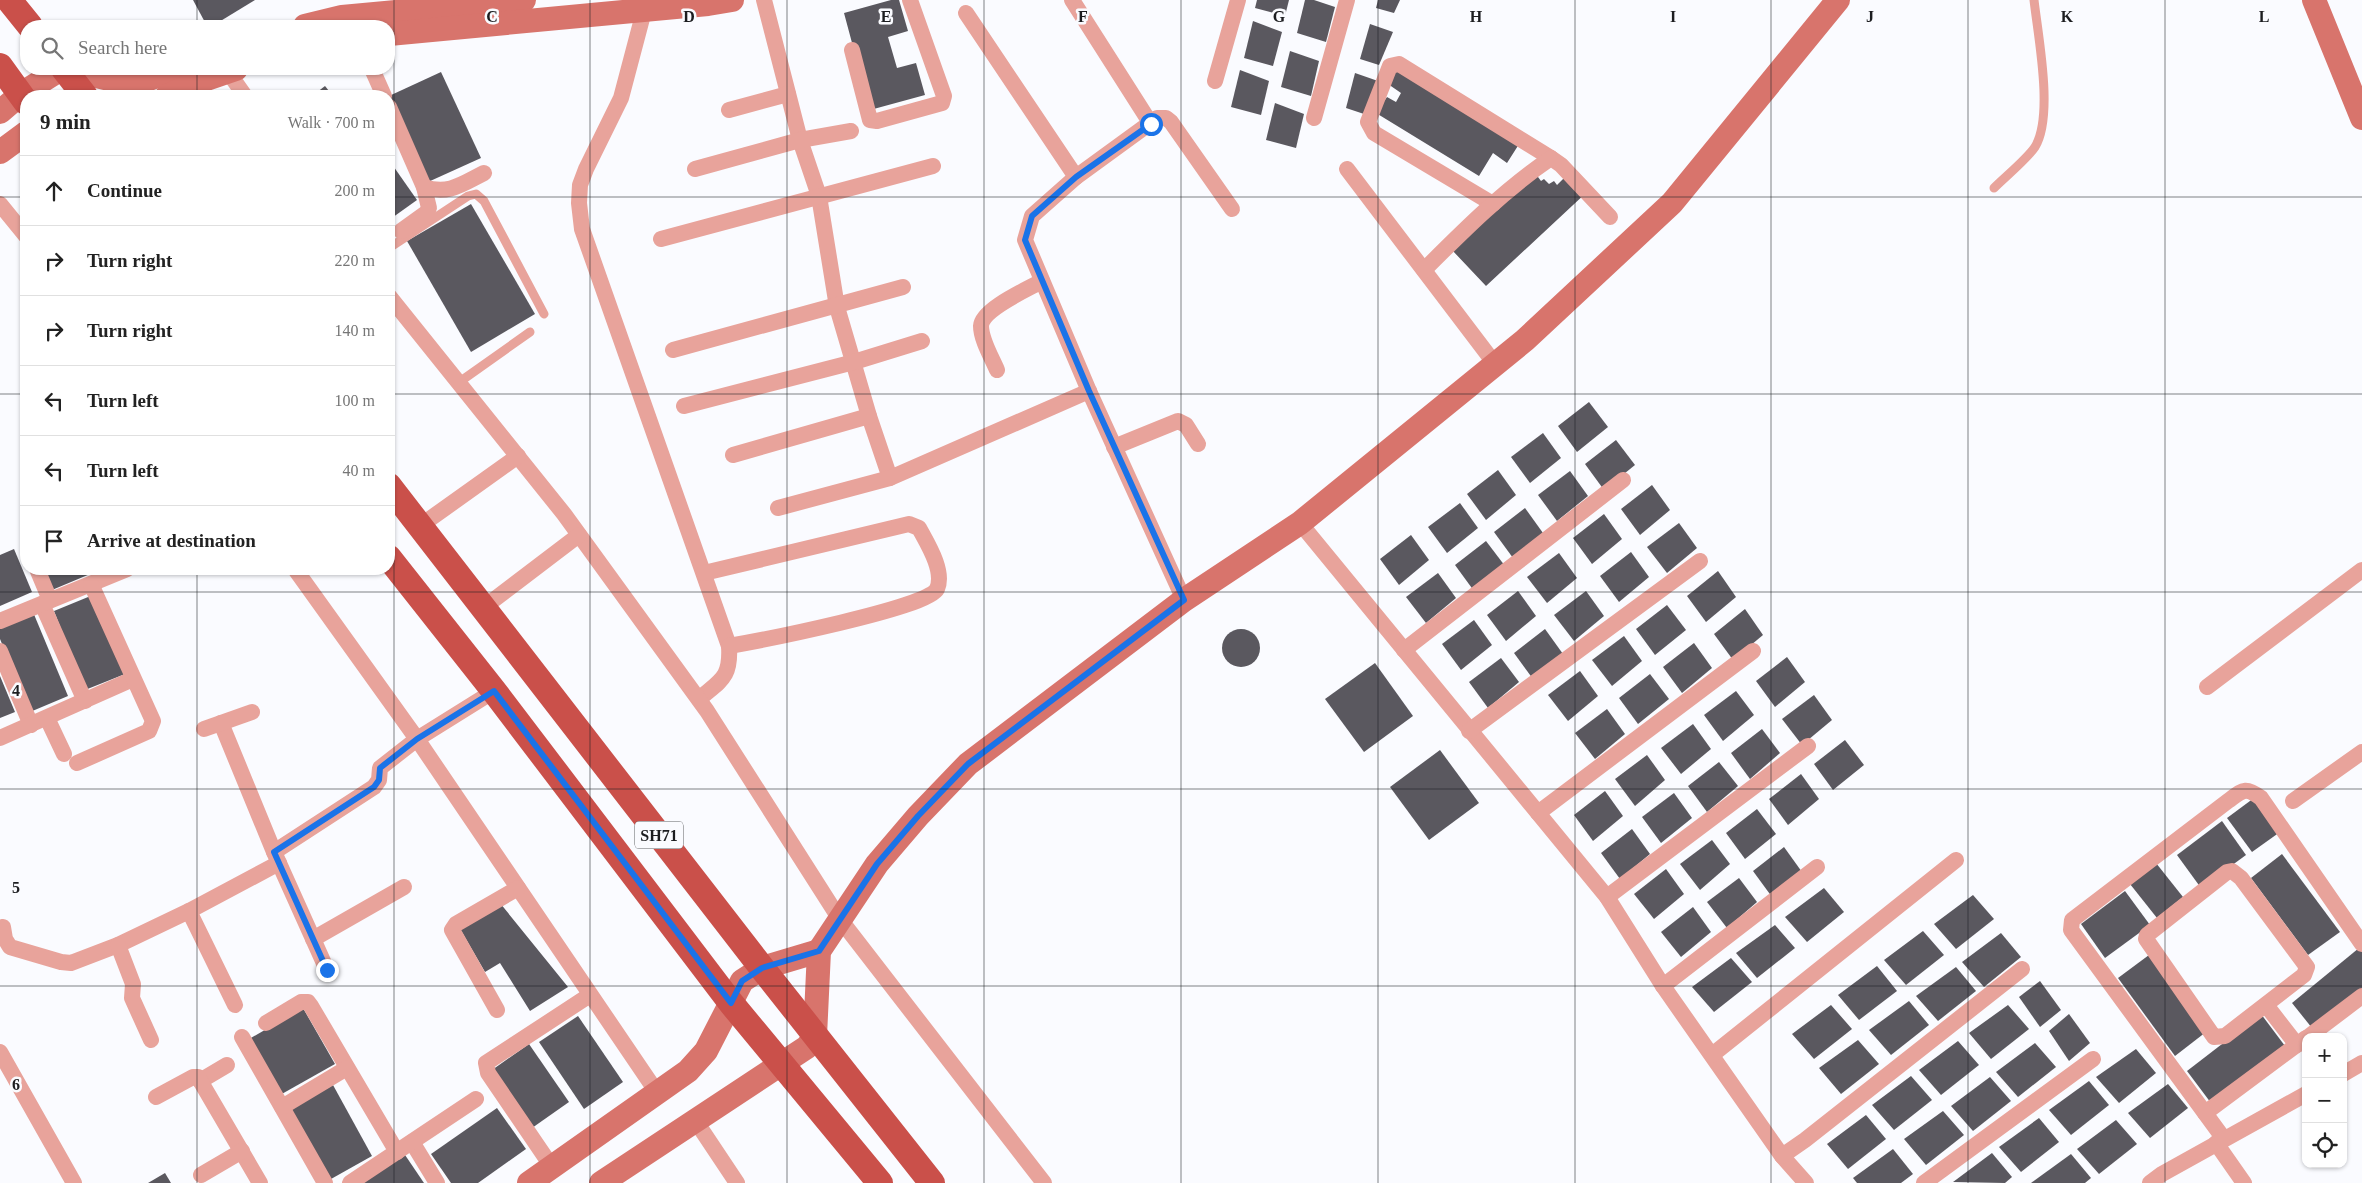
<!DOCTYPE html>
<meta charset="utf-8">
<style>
:root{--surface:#fff;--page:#f6f6f6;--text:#222;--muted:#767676;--line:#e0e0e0}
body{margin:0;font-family:Georgia,serif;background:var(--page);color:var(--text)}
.controls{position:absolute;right:15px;bottom:15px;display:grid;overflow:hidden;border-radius:10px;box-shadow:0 1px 4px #0004}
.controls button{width:45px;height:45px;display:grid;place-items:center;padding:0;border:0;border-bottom:1px solid var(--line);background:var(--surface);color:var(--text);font:25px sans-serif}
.stop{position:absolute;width:15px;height:15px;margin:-11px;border:4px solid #1a73e8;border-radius:50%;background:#fff}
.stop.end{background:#1a73e8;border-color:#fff;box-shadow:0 1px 5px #0008}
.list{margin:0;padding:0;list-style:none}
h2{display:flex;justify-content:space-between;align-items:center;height:65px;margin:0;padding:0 20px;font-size:21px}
h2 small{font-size:16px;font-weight:400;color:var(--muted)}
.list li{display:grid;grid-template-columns:32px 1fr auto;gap:15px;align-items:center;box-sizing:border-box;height:70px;padding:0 20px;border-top:1px solid var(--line)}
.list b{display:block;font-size:19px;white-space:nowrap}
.list em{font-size:16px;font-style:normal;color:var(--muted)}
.icon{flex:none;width:28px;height:28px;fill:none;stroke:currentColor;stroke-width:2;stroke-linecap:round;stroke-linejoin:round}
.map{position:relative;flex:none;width:2362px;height:1183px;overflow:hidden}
.search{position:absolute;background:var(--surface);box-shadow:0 1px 4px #0004;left:20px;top:20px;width:375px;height:55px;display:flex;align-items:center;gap:12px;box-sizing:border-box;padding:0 18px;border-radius:20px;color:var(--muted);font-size:19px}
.panel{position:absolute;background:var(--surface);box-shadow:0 1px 4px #0004;left:20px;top:90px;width:375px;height:485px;border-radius:20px}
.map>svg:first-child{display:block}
</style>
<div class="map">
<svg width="2362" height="1183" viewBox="0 0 2362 1183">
<rect width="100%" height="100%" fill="#fafbff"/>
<g fill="#5a585f">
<polygon points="193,0 255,0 214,25 207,26"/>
<polygon points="891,0 899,0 908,31 888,37 897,68 916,63 925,95 870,110 844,13"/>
<polygon points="1257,0 1289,0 1285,16 1255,8"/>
<polygon points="1305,0 1314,0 1335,7 1326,42 1297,33"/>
<polygon points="1378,0 1400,0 1394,13 1376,8"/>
<polygon points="1253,21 1282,32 1273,66 1244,58"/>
<polygon points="1370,24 1393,32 1379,65 1360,59"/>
<polygon points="1290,51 1319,61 1311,96 1281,87"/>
<polygon points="1399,67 1521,141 1507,163 1493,153 1479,176 1376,113 1387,97 1396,102 1401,93 1388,84"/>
<polygon points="1240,70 1269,81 1261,115 1231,107"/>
<polygon points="441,72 481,158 428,182 389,96"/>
<polygon points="1355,73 1378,81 1364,114 1346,108"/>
<polygon points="325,86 333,96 312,96"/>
<polygon points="1275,103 1304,114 1296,148 1266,140"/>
<polygon points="389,160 417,200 389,220"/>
<polygon points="1535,173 1541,181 1544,179 1549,184 1554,181 1557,185 1566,176 1587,192 1486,286 1452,250"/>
<polygon points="471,204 535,314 471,352 407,241"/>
<polygon points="1589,402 1608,427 1577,452 1558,426"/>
<polygon points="1543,433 1561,458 1530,483 1511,457"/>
<polygon points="1616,440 1635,465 1604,490 1585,464"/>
<polygon points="1498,470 1516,495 1486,520 1467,494"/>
<polygon points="1570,471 1588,496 1557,521 1538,495"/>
<polygon points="1652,485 1670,510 1640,535 1621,509"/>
<polygon points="1460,503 1478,528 1447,553 1428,527"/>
<polygon points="1525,508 1543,533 1513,558 1494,532"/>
<polygon points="1604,514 1622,539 1592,564 1573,538"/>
<polygon points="1679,523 1697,548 1667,573 1647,547"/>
<polygon points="1411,535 1429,560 1399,585 1380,559"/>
<polygon points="1486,541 1505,566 1474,591 1455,565"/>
<polygon points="14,549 32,592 0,606 0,555"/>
<polygon points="1631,552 1649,577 1619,602 1600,576"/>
<polygon points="1559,553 1577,578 1547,603 1527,577"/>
<polygon points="43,569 102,569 52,590"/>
<polygon points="1718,571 1736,597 1706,622 1687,596"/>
<polygon points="1438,573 1456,598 1426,623 1406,597"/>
<polygon points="1518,591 1536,616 1506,641 1487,615"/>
<polygon points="1586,591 1604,616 1574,641 1554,615"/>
<polygon points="93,595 125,674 85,690 54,611"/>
<polygon points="1667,605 1686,630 1655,655 1636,629"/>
<polygon points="1745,609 1763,635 1733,660 1714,634"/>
<polygon points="33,612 68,696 30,712 0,639 0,626"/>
<polygon points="1474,620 1492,645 1461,670 1442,644"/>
<polygon points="1545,629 1563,654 1533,679 1514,653"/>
<circle cx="1241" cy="648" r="19"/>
<polygon points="1624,636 1642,661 1612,686 1592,660"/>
<polygon points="1694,643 1712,668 1682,693 1663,667"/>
<polygon points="1787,657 1805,682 1775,707 1756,681"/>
<polygon points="1501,658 1519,682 1488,708 1469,682"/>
<polygon points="1375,663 1413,716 1364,752 1325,699"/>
<polygon points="1580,671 1598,696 1568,721 1548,695"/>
<polygon points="1650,674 1669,699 1638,724 1619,698"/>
<polygon points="0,676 15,712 0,718"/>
<polygon points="1736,691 1754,715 1723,741 1704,715"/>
<polygon points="1814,695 1832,720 1802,745 1782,719"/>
<polygon points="1607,709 1625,734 1595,759 1575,733"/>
<polygon points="1693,724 1711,749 1681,774 1661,748"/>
<polygon points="1762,729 1780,753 1750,779 1731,753"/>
<polygon points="1845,740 1864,765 1833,790 1814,764"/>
<polygon points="1440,750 1479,803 1429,840 1390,787"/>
<polygon points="1647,755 1665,780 1635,806 1615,779"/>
<polygon points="1719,762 1738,786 1707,812 1688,786"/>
<polygon points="1801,774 1819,799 1788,825 1769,799"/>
<polygon points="1605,791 1623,816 1593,841 1574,815"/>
<polygon points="1674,793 1692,818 1661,843 1642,817"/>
<polygon points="2254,798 2280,832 2252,852 2227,818"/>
<polygon points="1757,809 1776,834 1745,859 1726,833"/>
<polygon points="2222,821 2246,855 2201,888 2177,855"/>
<polygon points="1632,829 1650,854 1620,879 1601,853"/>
<polygon points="1712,840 1730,864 1700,890 1680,864"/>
<polygon points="1784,847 1802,872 1772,897 1753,871"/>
<polygon points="2282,854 2340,932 2308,955 2251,878"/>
<polygon points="2156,863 2183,897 2157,918 2130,884"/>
<polygon points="1666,869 1684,894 1654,919 1634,894"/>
<polygon points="1739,878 1757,902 1727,928 1707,902"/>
<polygon points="1824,888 1844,912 1807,942 1785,917"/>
<polygon points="2125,891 2150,925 2105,958 2081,924"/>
<polygon points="1973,895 1994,919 1956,949 1934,924"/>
<polygon points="500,903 568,987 530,1011 500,963 485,972 459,927"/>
<polygon points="1693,907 1711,932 1681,957 1661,932"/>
<polygon points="1775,925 1795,948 1757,978 1736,953"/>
<polygon points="1923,931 1944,955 1906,985 1884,960"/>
<polygon points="2001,933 2021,957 1984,987 1962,962"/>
<polygon points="2359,948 2362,952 2362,992 2312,1028 2292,1003"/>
<polygon points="2149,955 2206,1032 2175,1056 2118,978"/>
<polygon points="1731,958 1752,982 1714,1012 1692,987"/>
<polygon points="1877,966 1897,991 1859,1020 1838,995"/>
<polygon points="1956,967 1976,991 1938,1021 1916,996"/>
<polygon points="2040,981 2061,1010 2040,1027 2019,997"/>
<polygon points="1909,1001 1929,1025 1891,1055 1869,1030"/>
<polygon points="1831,1005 1852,1029 1814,1059 1792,1034"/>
<polygon points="2008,1005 2029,1029 1991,1059 1969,1033"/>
<polygon points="303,1008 335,1064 280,1095 249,1039"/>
<polygon points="2069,1014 2090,1043 2069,1061 2049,1031"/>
<polygon points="2261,1014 2285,1046 2211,1103 2187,1071"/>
<polygon points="578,1016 623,1082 584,1109 539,1042"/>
<polygon points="1858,1040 1879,1064 1841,1094 1819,1068"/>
<polygon points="1958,1041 1979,1065 1941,1095 1919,1070"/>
<polygon points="2035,1043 2056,1067 2018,1097 1996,1072"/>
<polygon points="529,1044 569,1102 532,1128 492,1070"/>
<polygon points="2136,1049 2156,1073 2119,1103 2096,1077"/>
<polygon points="1911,1076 1932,1100 1894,1130 1872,1105"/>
<polygon points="1990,1077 2011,1101 1973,1131 1951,1106"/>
<polygon points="2089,1081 2109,1105 2071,1135 2049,1110"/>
<polygon points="2168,1084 2188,1108 2150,1138 2128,1113"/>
<polygon points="333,1085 372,1156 331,1179 291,1109"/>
<polygon points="497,1108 526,1149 478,1183 451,1183 431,1154"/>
<polygon points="1943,1111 1964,1135 1926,1165 1904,1139"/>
<polygon points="1866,1115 1886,1139 1848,1169 1827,1144"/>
<polygon points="2039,1118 2059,1142 2021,1172 1999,1147"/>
<polygon points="2116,1120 2137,1144 2099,1174 2077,1149"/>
<polygon points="1893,1149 1913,1174 1901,1183 1857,1183 1853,1178"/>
<polygon points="403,1152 424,1183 359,1183"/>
<polygon points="1992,1153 2012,1177 2005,1183 1953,1182"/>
<polygon points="2071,1154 2091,1178 2085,1183 2031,1183"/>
<polygon points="165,1173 171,1183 148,1183"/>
</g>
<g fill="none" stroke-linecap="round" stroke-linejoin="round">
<g stroke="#e8a39b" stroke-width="9">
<path d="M1994 188C2005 177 2027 159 2035 147 2054 116 2038 36 2034 0"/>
<polyline points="389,248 468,196 476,194 484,201 544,314"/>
<polyline points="458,383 530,332"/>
</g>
<g stroke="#e8a39b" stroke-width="16">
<polyline points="764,0 800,140 819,196 837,307 869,416 890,478"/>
<polyline points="1072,0 1151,124"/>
<path d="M644 11 621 98 586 169 580 185 579 203 582 229 729 646C731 678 721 680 699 699"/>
<polyline points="966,13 1076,177 1032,216 1025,240 1089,391 1184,600"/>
<polyline points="852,50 870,120 877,121 942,103 944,96 910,0"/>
<polyline points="226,69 245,96"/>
<polyline points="372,69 384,96"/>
<polyline points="1215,81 1238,0"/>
<polyline points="389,107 424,187 429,208 426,213 401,231"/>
<polyline points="729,110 788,94"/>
<polyline points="1314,118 1347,0"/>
<polyline points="695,169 800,140 851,131"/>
<polyline points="1347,169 1495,364"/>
<polyline points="1076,177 1157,118 1166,118 1171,122 1232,209"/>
<path d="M424 187C449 195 462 184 484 173"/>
<polyline points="0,204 26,236"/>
<polyline points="1493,204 1374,133 1368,122 1390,66 1399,64 1551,158"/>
<polyline points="661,239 933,166"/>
<path d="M1424 270C1464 230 1504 190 1551 158L1561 165 1610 217"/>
<polyline points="389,296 564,514 707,711 839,918 1044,1183"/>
<polyline points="673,350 903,287"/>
<path d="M997 370C992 358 981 340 981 326 982 309 1028 289 1042 281"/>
<polyline points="684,406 854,362 922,341"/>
<polyline points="1114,447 1178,421 1186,425 1198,444"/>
<polyline points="733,455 869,416"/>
<polyline points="778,508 890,478 1089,391"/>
<polyline points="1300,523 1607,897 1663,986 1782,1156 1806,1183"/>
<polyline points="420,526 518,456"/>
<polyline points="37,569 50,600"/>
<polyline points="295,569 417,739 658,1094"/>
<path d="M704 573 909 524 919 528C927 543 945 571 937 589 928 608 758 641 729 646"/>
<polyline points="42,604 85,701"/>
<polyline points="483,608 579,535"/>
<polyline points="0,621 127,569"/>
<polyline points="1404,650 1623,480"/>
<polyline points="0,651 31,725"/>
<polyline points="2207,687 2362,570"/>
<polyline points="47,718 64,754"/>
<polyline points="221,723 274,852 327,970"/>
<polyline points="204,729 252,712"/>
<polyline points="1469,731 1700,561"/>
<polyline points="0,738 133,679"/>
<polyline points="77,763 149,731 153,721 91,584"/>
<polyline points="2293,801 2362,752"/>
<polyline points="1538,813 1753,651"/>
<polyline points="274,852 374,787 379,780 380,768 417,739 494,691"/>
<polygon points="2232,871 2241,878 2307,967 2304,975 2225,1036 2214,1037 2146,939 2147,935 2227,872"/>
<polyline points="1607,897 1808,746"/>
<polyline points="189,911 235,1005"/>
<polyline points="3,927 5,939 10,947 61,962 71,963 118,945 189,911 279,863"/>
<polyline points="313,939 404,887"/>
<polyline points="118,945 133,984 132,998 151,1040"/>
<polyline points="1663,986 1817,867"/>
<polyline points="2266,1005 2297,1045"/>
<polyline points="497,1010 452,930 456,924 518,888"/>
<polyline points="266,1023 301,1002 308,1002 311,1006 397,1152"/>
<polyline points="242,1037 325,1183"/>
<polyline points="2308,1037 2362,996"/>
<polyline points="0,1052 74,1183"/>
<polyline points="1712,1055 1956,860"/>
<polyline points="2343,1074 2362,1063"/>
<polyline points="200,1081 227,1065"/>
<polyline points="156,1097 193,1077 198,1077 260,1183"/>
<polyline points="282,1107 347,1068"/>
<polyline points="2205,1113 2306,1038"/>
<polyline points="695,1120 737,1183"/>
<path d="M2224 1139 2071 930 2072 920 2228 801C2243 790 2245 786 2261 798L2362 944"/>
<polyline points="412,1142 437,1183"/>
<polyline points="2216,1143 2244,1183"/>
<polyline points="1782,1156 1805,1140 2022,969"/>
<polyline points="552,1167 488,1073 486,1063 590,995"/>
<polyline points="201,1175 242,1151"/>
<polyline points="350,1183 476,1099"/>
<polyline points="1924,1183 2093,1059"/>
<polyline points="2150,1183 2162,1174 2306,1094"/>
</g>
<g stroke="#d8746c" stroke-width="24">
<polyline points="2314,0 2362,118"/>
<polyline points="305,26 342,17 524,0"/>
<polyline points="389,34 708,4 732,0"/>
<polyline points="67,69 122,82 149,79 175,69"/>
<polyline points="167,96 195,83 236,69"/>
<polyline points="0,112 21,94 61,69"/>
<polyline points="0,152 26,133"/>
<polyline points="529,1183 688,1071 706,1051 742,981 762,968 819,951"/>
<polyline points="601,1183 807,1047 815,1036 819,951 877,864 918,816 968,764 1184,600 1300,523 1525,340 1672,203 1838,0"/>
</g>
<g stroke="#ca504a" stroke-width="26">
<polyline points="9,0 30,26"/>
<polyline points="0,66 26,102"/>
<polyline points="64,69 85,96"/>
<polyline points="389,486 762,968 932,1183"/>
<polyline points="389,558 494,691 731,1003 880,1183"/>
</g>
</g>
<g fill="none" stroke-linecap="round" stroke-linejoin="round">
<polyline stroke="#1a73e8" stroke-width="6" points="327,970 274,852 374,787 379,780 380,768 417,739 494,691 731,1003 742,981 762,968 819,951 877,864 918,816 968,764 1184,600 1089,391 1025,240 1032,216 1076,177 1151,124"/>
</g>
<path fill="none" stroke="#1c1d20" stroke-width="1" stroke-opacity="0.55" d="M197 0V26M394 0V1183M590 0V1183M787 0V1183M984 0V1183M1181 0V1183M1378 0V1183M1575 0V1183M1771 0V1183M1968 0V1183M2165 0V1183M197 69V96M0 197H26M389 197H2362M0 394H26M389 394H2362M197 569V1183M0 592H2362M0 789H2362M0 986H2362"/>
<g text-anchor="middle" stroke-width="5" stroke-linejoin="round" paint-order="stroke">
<rect fill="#fafbff" stroke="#5f6063" stroke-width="1" x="635" y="821.5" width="48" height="27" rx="4"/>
<g font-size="16" font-weight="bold" fill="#1c1d20">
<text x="659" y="841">SH71</text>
</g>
</g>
<g font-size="16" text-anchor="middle" font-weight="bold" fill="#1c1d20" stroke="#fafbff" stroke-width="5" stroke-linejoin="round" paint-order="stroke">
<text x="492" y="22">C</text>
<text x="689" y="22">D</text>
<text x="886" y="22">E</text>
<text x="1083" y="22">F</text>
<text x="1279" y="22">G</text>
<text x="1476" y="22">H</text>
<text x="1673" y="22">I</text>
<text x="1870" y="22">J</text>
<text x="2067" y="22">K</text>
<text x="2264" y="22">L</text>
<text x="16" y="696">4</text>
<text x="16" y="893">5</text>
<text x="16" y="1090">6</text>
</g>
</svg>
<div class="controls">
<button>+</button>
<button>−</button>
<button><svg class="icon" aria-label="locate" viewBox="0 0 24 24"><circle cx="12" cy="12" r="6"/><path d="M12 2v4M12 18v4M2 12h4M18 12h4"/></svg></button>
</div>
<div class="stop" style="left:1151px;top:124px"></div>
<div class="stop end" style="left:327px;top:970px"></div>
<div class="search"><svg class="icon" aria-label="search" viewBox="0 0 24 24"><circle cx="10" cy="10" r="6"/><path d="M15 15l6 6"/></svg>Search here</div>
<section class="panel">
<h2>9 min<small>Walk · 700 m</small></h2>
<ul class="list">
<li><svg class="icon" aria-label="ahead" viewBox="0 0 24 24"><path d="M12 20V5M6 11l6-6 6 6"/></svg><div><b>Continue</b></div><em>200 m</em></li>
<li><svg class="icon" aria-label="right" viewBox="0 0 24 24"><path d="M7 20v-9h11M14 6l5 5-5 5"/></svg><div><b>Turn right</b></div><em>220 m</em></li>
<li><svg class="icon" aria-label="right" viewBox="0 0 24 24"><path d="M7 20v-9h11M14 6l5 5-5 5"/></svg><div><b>Turn right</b></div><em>140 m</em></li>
<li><svg class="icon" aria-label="left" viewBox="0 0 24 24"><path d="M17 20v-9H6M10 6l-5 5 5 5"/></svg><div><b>Turn left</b></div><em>100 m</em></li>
<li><svg class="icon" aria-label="left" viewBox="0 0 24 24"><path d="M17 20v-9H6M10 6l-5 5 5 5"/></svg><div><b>Turn left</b></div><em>40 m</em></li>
<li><svg class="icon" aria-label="arrive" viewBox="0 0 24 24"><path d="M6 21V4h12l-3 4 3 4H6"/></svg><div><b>Arrive at destination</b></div></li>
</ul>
</section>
</div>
